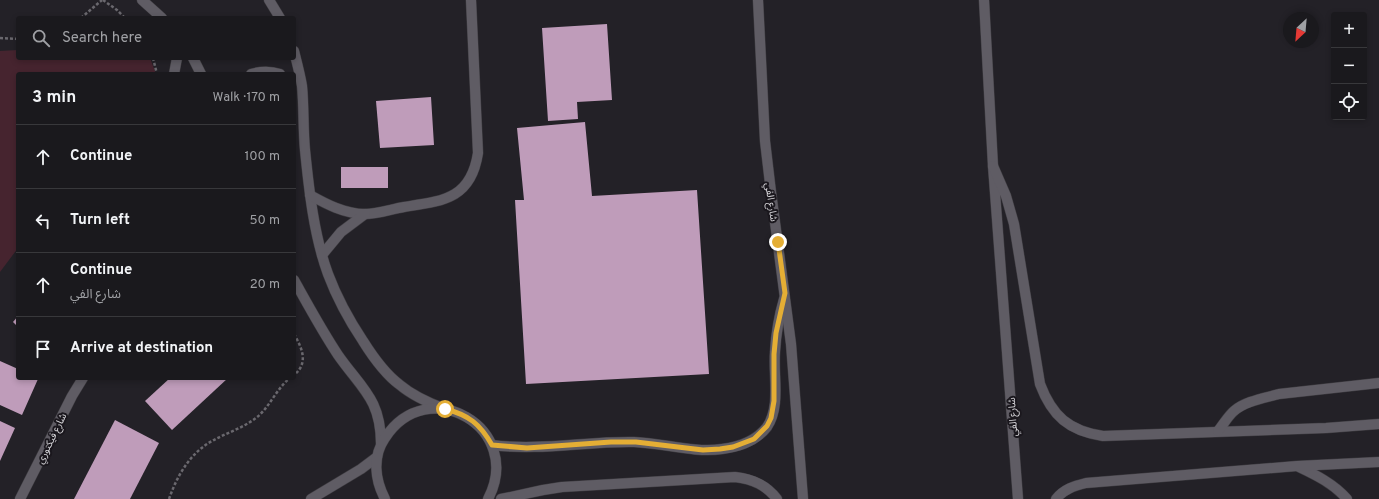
<!DOCTYPE html>
<meta charset="utf-8">
<style>
:root{--surface:#1a191d;--page:#27262a;--text:#f1f3f6;--muted:#9fa0a4;--line:#38383b}
body{margin:0;font-family:Overpass,"Noto Sans Arabic",sans-serif;background:var(--page);color:var(--text)}
.controls{position:absolute;right:12px;top:12px;display:grid;overflow:hidden;border-radius:4px;box-shadow:0 2px 6px #0003}
.controls button{width:36px;height:36px;display:grid;place-items:center;padding:0;border:0;border-bottom:1px solid var(--line);background:var(--surface);color:var(--text);font:20px sans-serif}
.compass{position:absolute;left:1283px;top:12px;width:36px;height:36px;border-radius:50%;background:var(--surface);box-shadow:0 2px 6px #0003;rotate:206deg}
.stop{position:absolute;width:12px;height:12px;margin:-9px;border:3px solid #e4ae35;border-radius:50%;background:#fff}
.stop.end{background:#e4ae35;border-color:#fff;box-shadow:0 1px 4px #0008}
.list{margin:0;padding:0;list-style:none}
h2{display:flex;justify-content:space-between;align-items:center;height:52px;margin:0;padding:0 16px;font-size:17px}
h2 small{font-size:13px;font-weight:400;color:var(--muted)}
.list li{display:grid;grid-template-columns:26px 1fr auto;gap:12px;align-items:center;box-sizing:border-box;height:64px;padding:0 16px;border-top:1px solid var(--line)}
.list b{display:block;font-size:15px;white-space:nowrap}
.list p{margin:0;font-size:13px;white-space:nowrap;color:var(--muted)}
.list em{font-size:13px;font-style:normal;color:var(--muted)}
.icon{flex:none;width:22px;height:22px;fill:none;stroke:currentColor;stroke-width:2;stroke-linecap:round;stroke-linejoin:round}
.map{position:relative;flex:none;width:1379px;height:499px;overflow:hidden}
.search{position:absolute;background:var(--surface);box-shadow:0 2px 6px #0003;left:16px;top:16px;width:280px;height:44px;display:flex;align-items:center;gap:10px;box-sizing:border-box;padding:0 14px;border-radius:4px;color:var(--muted);font-size:15px}
.panel{position:absolute;background:var(--surface);box-shadow:0 2px 6px #0003;left:16px;top:72px;width:280px;height:308px;border-radius:4px}
.map>svg:first-child{display:block}
</style>
<div class="map">
<svg width="1379" height="499" viewBox="0 0 1379 499">
<rect width="100%" height="100%" fill="#232127"/>
<polygon fill="#46242f" points="18,50 18,58 150,58 156,74 18,74 18,248 0,272 0,51"/>
<g fill="#bf9cba">
<polygon points="607,24 612,100 577,102 578,119 548,121 542,28"/>
<polygon points="431,97 434,145 380,148 376,101"/>
<polygon points="585,122 592,196 697,190 709,374 526,384 515,200 524,200 517,128"/>
<rect x="341" y="167" width="47" height="21"/>
<polygon points="18,316 18,327 13,322"/>
<polygon points="0,361 18,369 18,378 38,379 22,415 0,405"/>
<polygon points="170,378 228,378 172,430 145,401"/>
<polygon points="115,420 159,443 130,499 74,499"/>
<polygon points="0,421 15,428 0,461"/>
</g>
<g fill="none" stroke-linecap="round" stroke-linejoin="round">
<g stroke="#3e3c41" stroke-width="11">
<g id="minor">
<polyline points="142,0 162,18"/>
<polyline points="269,0 280,18"/>
<polyline points="758,0 765,141 771,192 791,344 803,499"/>
<polyline points="984,0 993,166 1018,499"/>
<path d="M294 51C297 63 300 74 302 86 304 107 303 129 305 150 309 190 314 236 328 274 337 298 349 320 363 341 373 357 385 374 400 385 413 396 429 403 445 409"/>
<polyline points="193,58 201,74"/>
<polyline points="174,74 177,58"/>
<path d="M251 74C261 71 271 71 280 74"/>
<path d="M993 166 1006 196 1014 224 1040 384C1052 416 1069 431 1103 436L1326 428 1379 424"/>
<path d="M310 195C326 204 345 214 365 214 377 214 392 209 404 207 443 201 471 199 478 153L471 0"/>
<polyline points="322,255 341,232 365,214"/>
<path d="M294 280C308 305 322 331 338 355 361 388 381 399 381 444"/>
<path d="M1218 431C1223 425 1228 416 1234 411 1245 401 1265 398 1279 394L1379 383"/>
<path d="M492 445C540 451 587 441 634 442 663 443 693 453 722 449 739 447 756 441 767 427 781 406 773 376 775 352 776 334 779 316 784 299"/>
<path d="M1299 467C1316 475 1334 484 1347 499"/>
<polyline points="20,499 72,396 83,378"/>
<polyline points="311,499 361,469 377,457"/>
<path d="M385 499C375 480 372 457 385 438 428 372 525 428 488 499"/>
<path d="M501 499 543 490 562 487 735 477C753 479 766 485 777 499"/>
<path d="M1056 499C1064 489 1074 486 1086 483L1297 466 1379 462"/>
</g>
</g>
<g stroke="#6a686e" stroke-width="2.5" stroke-dasharray="3 2" stroke-linecap="butt">
<polyline points="103,0 117,10 125,18"/>
<polyline points="81,18 102,0"/>
<polyline points="0,38 18,39"/>
<polyline points="153,58 157,74"/>
<path d="M294 334C302 348 309 363 294 375"/>
<path d="M169 499C177 476 190 453 212 441 226 433 243 428 256 418 270 407 276 389 290 378"/>
</g>
<use href="#minor" stroke="#5f5c64" stroke-width="10"/>
</g>
<g fill="none" stroke-linecap="round" stroke-linejoin="round">
<path stroke="#e4ae35" stroke-width="5" d="M445 409C469 415 480 424 492 445L527 448 611 442H636L703 450 720 449 733 447 754 439 767 426 771 418 774 401V354L776 333 785 293 778 242"/>
</g>
<g text-anchor="middle" stroke-width="4" stroke-linejoin="round" paint-order="stroke">
<g font-size="10" fill="#dbdade" stroke="#1a171d">
<text transform="translate(772 202) rotate(82)" y="4">شارع الفي</text>
<text transform="translate(1012 417) rotate(-94)" y="4">شارع الفي</text>
<text transform="translate(51 438) rotate(-64)" y="4">شارع فيكتوري</text>
</g>
</g>
</svg>
<div class="controls">
<button>+</button>
<button>−</button>
<button><svg class="icon" aria-label="locate" viewBox="0 0 24 24"><circle cx="12" cy="12" r="6"/><path d="M12 2v4M12 18v4M2 12h4M18 12h4"/></svg></button>
</div>
<svg class="compass" viewBox="-18 -18 36 36"><path d="M0-13l5 13h-10z" fill="#e53935"/><path d="M0 13l5-13h-10z" fill="#9fa0a4"/></svg>
<div class="stop" style="left:445px;top:409px"></div>
<div class="stop end" style="left:778px;top:242px"></div>
<div class="search"><svg class="icon" aria-label="search" viewBox="0 0 24 24"><circle cx="10" cy="10" r="6"/><path d="M15 15l6 6"/></svg>Search here</div>
<section class="panel">
<h2>3 min<small>Walk · 170 m</small></h2>
<ul class="list">
<li><svg class="icon" aria-label="ahead" viewBox="0 0 24 24"><path d="M12 20V5M6 11l6-6 6 6"/></svg><div><b>Continue</b></div><em>100 m</em></li>
<li><svg class="icon" aria-label="left" viewBox="0 0 24 24"><path d="M17 20v-9H6M10 6l-5 5 5 5"/></svg><div><b>Turn left</b></div><em>50 m</em></li>
<li><svg class="icon" aria-label="ahead" viewBox="0 0 24 24"><path d="M12 20V5M6 11l6-6 6 6"/></svg><div><b>Continue</b><p>شارع الفي</p></div><em>20 m</em></li>
<li><svg class="icon" aria-label="arrive" viewBox="0 0 24 24"><path d="M6 21V4h12l-3 4 3 4H6"/></svg><div><b>Arrive at destination</b></div></li>
</ul>
</section>
</div>
